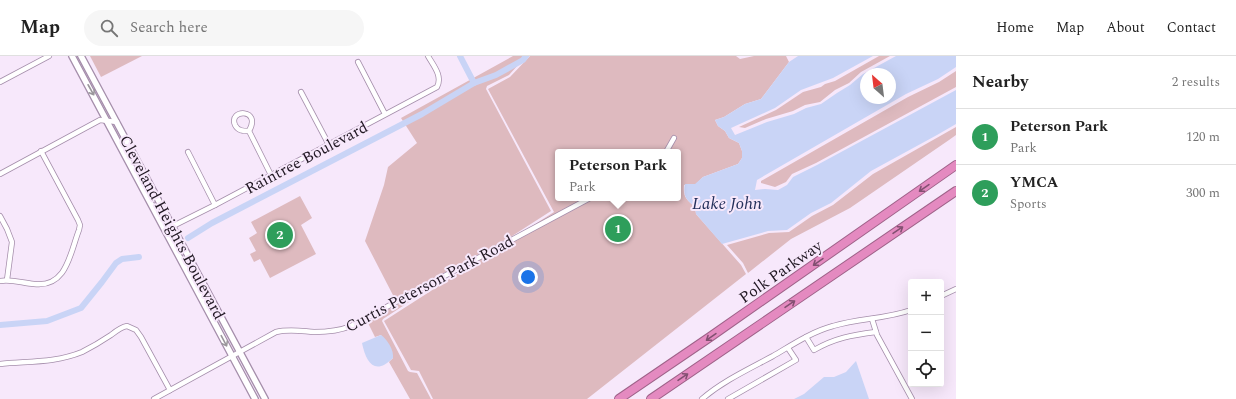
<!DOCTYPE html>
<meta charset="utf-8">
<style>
:root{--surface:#fff;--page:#f6f6f6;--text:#222;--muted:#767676;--line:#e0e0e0;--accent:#0b8043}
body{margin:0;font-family:Spectral,serif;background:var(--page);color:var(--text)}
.controls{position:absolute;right:12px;bottom:12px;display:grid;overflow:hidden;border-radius:4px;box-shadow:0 4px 16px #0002}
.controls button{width:36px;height:36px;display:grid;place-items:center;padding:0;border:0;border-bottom:1px solid var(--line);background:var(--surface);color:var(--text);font:20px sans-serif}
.compass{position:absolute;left:860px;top:12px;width:36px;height:36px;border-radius:50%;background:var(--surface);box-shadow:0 4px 16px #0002;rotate:332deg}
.you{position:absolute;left:528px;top:221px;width:14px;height:14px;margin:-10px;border:3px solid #fff;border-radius:50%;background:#1a73e8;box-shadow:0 0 0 6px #1a73e833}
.badge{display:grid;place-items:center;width:26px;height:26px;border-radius:50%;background:var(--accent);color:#fff;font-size:13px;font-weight:700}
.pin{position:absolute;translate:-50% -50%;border:2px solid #fff;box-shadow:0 1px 4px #0006}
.popup{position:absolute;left:555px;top:93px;width:126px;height:52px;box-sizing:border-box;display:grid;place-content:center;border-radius:4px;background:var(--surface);filter:drop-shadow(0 1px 3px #0005);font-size:13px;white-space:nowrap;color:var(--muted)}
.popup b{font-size:15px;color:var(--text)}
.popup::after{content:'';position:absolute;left:50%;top:100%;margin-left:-8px;border:8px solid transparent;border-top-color:var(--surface)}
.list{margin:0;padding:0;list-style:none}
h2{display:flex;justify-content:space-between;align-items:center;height:52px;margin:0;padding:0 16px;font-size:17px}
h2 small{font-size:13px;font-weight:400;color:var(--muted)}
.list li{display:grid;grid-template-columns:26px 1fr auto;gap:12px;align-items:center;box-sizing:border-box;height:56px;padding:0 16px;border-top:1px solid var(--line)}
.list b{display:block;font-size:15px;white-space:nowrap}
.list p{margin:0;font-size:13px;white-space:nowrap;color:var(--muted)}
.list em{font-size:13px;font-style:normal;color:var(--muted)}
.icon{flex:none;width:22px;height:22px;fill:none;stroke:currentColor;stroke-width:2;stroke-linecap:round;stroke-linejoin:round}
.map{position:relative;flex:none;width:956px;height:343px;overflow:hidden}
header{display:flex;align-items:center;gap:24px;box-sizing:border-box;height:56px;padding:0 20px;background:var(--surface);border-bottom:1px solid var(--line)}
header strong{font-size:19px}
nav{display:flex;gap:22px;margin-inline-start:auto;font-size:14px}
.search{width:280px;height:36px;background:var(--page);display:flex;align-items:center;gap:10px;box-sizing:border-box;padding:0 14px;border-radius:22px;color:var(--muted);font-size:15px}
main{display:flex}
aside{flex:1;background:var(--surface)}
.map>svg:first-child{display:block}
</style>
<header>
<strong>Map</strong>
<div class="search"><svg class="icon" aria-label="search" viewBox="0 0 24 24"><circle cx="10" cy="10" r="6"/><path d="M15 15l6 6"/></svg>Search here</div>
<nav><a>Home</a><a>Map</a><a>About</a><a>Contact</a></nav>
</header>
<main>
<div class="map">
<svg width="956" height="343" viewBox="0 0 956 343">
<rect width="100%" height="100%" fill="#f7e8fb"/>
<g fill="#debabf" fill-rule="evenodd">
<polygon points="90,0 142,0 101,21"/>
<polygon points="513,0 526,0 509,19 487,30 486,33 551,155 509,182 395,243 365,185 384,129 388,111 417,87 401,62"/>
<path d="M530 0H736L740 3 754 0H786L789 6 761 43 745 48 724 61 715 64 718 70 725 75 729 82 739 87 742 95V102L738 108 703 121 695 129 689 128 684 129C683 141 686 143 695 151L696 158 741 209 746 218 587 343H433L419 315 411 314 384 265 554 156 488 33 510 21ZM558 96H678V142H558Z"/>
<polygon points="879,0 890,0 861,16 849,27 835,34 820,46 805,49 793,55 766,63 745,72 739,71 776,54 803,36 821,31 825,28 835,25"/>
<polygon points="956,15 956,31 816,107 792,118 786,126 775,131 761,127 761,125 908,41 939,26"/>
<polygon points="956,71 956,79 949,84 850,152 791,183 748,217 743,207 727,189 769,177 789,176 812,160 833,149 873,118"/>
<polygon points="300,140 312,162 301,169 316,198 270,222 260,203 254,206 250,198 256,195 249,182 257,177 251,166"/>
<polygon points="438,227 383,263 382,265 408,315 410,316 417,317 431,343 410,343 389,306 393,302 381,279 375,281 367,265"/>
</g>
<g fill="#c9d4f6" fill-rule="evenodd">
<path d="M798 0H873L833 22 801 34 775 52 731 72 735 79 767 66 794 58 806 52 821 48 837 37 850 29 863 18 896 0H956V11L938 23 906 38 757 124 755 134 765 133 778 134 787 129 793 121 817 109 956 34V68L937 79 871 115 831 147 811 157 787 174 768 175 722 188 696 158 695 151C686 143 683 141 685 128H695L703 121 738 108 742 102V95L739 87 729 82 725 75 718 70 715 64 724 61 745 48 761 43 789 6ZM866 18H890V42H866Z"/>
<path d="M381 279C387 283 394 294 393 302 375 320 366 307 362 287Z"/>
<polygon points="856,305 869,343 794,343 804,338 824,321 834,321 846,316"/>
</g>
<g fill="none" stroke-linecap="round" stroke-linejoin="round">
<g stroke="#c9d4f6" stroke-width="6">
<polyline points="460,0 474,27"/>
<polyline points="188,182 212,167 422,58 474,27 496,19 523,4 526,0"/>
<polyline points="0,269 47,265 81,252 102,226 116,207 122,203 139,201"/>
</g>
<g stroke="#a58eab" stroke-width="6">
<g id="minor">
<polyline points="358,6 385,58"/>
<polyline points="0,26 49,0"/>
<polyline points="301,36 329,89"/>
<path d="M249 75C243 75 238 75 235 69 228 53 262 52 249 75L271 119"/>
<polyline points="188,96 215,149"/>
<polyline points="666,96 674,82"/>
<polyline points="0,118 100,64 117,66"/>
<polyline points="0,160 7,173 12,186 7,224"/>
<path d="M165 174 215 149 437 31C443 20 433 9 428 0"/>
<path d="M0 225C12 223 22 227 34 228 67 232 70 197 79 174L80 169 78 164 41 95"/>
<polyline points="941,240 956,233"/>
<polyline points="872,263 877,279 912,343"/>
<path d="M806 281 814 294C835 282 852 279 876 276"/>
<path d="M0 308C28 305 55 307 82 296 92 291 102 285 111 279 116 275 121 271 127 270L136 274 141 281 170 334"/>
<path d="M154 343 276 276C289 273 300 275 314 276 327 276 339 275 351 270L590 142"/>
<path d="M702 343C723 325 749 313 773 300 792 289 811 276 833 270 859 262 886 263 911 254"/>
<polyline points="728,343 796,304 788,292"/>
</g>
</g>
<g stroke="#a58eab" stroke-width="8">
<g id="tertiary">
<polyline points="72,0 255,343"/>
<polyline points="81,0 265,343"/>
</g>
</g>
<g stroke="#9f6289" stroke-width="10">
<g id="motorway">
<polyline points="619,343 710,281 956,109"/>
<polyline points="651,343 956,135"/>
</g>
</g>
<use href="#minor" stroke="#fff" stroke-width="4.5"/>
<use href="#tertiary" stroke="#fff" stroke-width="5.5"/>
<use href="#motorway" stroke="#e48ac0" stroke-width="8"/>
</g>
<defs><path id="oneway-shaft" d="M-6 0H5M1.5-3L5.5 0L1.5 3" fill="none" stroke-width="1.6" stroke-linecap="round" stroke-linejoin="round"/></defs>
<g stroke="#9b979c">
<use href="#oneway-shaft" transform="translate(91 34) rotate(61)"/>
<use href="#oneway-shaft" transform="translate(224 285) rotate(62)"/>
</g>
<g stroke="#825071">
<use href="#oneway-shaft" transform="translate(924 132) rotate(145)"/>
<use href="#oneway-shaft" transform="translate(898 174) rotate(-34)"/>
<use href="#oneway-shaft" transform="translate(818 206) rotate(145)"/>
<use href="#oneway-shaft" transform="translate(790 248) rotate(-34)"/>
<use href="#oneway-shaft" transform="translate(711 281) rotate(145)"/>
<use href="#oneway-shaft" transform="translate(683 321) rotate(-34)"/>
</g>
<g text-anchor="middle" stroke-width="4" stroke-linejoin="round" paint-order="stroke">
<g font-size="16" fill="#201722" stroke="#f7e8fb">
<text transform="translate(306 101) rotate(-28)" y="6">Raintree Boulevard</text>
<text transform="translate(173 171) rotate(62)" y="6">Cleveland Heights Boulevard</text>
<text transform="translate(780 215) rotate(-35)" y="6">Polk Parkway</text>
<text transform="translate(429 227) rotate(-28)" y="6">Curtis Peterson Park Road</text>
</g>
<g font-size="17" font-style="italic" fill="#24305b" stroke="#f7e8fb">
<text x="727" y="153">Lake John</text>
</g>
</g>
</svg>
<div class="controls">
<button>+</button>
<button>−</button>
<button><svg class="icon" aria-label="locate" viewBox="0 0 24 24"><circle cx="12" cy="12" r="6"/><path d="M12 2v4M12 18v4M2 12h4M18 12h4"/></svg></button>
</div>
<svg class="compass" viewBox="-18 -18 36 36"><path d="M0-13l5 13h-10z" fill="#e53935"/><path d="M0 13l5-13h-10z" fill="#767676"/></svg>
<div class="you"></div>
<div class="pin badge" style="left:618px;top:173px;background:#2e9e5b">1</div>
<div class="popup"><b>Peterson Park</b>Park</div>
<div class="pin badge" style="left:280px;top:179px;background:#2e9e5b">2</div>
</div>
<aside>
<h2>Nearby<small>2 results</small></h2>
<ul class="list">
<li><span class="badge" style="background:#2e9e5b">1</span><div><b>Peterson Park</b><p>Park</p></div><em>120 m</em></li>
<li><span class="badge" style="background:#2e9e5b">2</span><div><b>YMCA</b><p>Sports</p></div><em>300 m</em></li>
</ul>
</aside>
</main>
